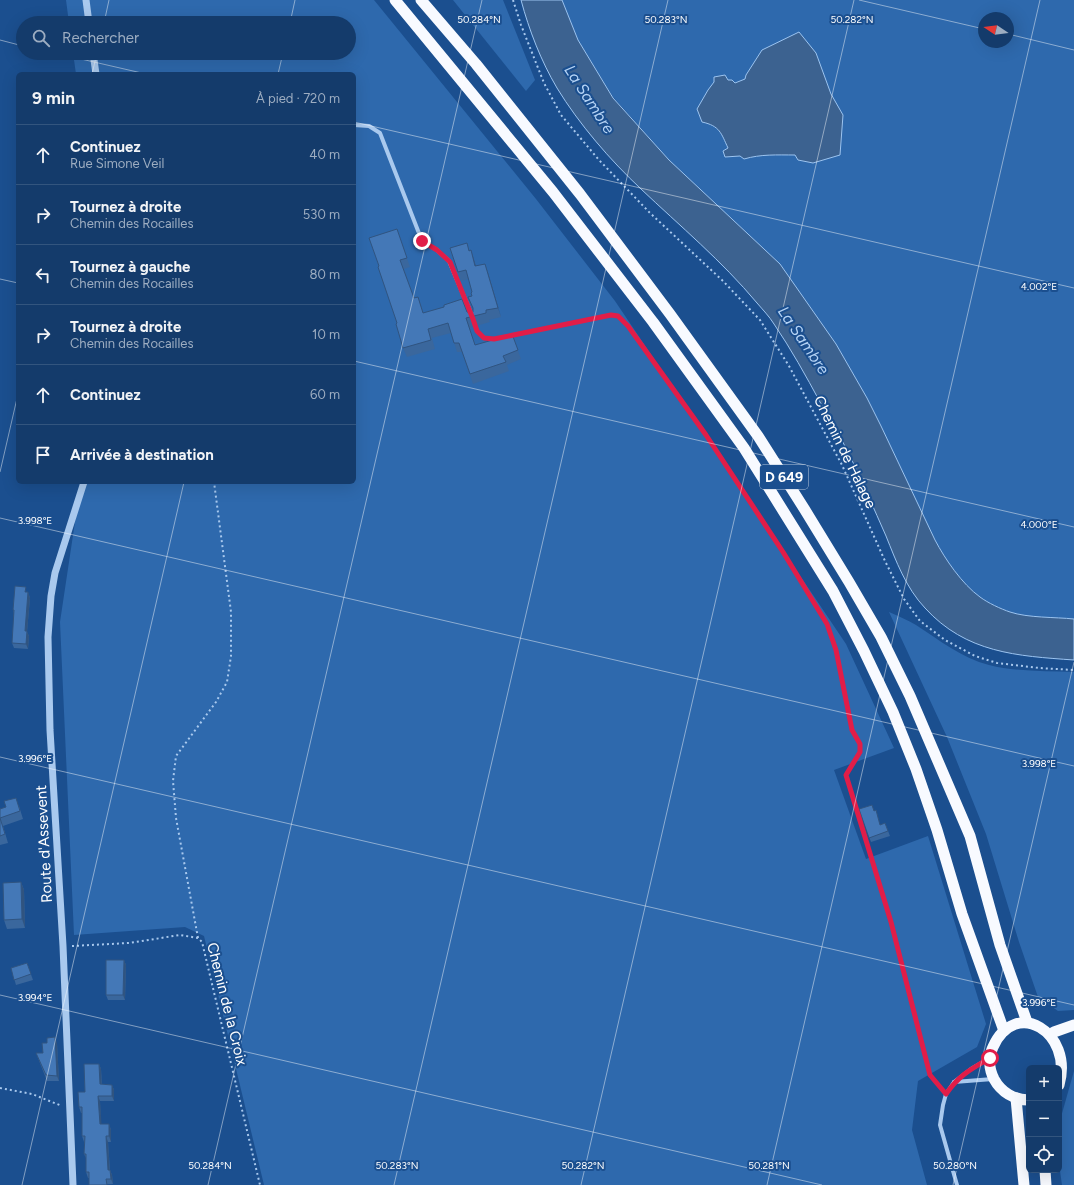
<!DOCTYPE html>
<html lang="fr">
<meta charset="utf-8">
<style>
:root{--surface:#143b6b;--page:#214673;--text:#f1f3f6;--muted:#9dadc1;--line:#33557e}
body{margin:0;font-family:Figtree,sans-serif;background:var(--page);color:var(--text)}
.controls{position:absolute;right:12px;bottom:12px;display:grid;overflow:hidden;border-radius:6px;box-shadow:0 4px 16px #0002}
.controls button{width:36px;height:36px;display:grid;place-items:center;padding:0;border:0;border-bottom:1px solid var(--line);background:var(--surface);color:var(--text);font:20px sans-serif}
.compass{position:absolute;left:978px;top:12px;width:36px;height:36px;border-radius:50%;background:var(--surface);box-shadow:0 4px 16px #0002;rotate:283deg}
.stop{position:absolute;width:12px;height:12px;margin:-9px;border:3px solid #e11d48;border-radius:50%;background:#fff}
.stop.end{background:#e11d48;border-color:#fff;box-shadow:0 1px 4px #0008}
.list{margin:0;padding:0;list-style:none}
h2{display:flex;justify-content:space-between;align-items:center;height:52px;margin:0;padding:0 16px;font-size:17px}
h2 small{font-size:13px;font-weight:400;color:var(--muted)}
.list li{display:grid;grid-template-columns:26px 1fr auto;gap:12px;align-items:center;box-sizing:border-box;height:60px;padding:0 16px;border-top:1px solid var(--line)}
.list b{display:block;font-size:15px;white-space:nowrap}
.list p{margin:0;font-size:13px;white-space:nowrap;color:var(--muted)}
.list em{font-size:13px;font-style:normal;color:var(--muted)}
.icon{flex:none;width:22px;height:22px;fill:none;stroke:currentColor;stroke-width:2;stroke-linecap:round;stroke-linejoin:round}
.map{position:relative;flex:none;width:1074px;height:1185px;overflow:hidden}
.search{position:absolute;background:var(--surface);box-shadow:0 4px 16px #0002;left:16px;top:16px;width:340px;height:44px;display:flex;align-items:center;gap:10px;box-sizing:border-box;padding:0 14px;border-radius:22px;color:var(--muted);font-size:15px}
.panel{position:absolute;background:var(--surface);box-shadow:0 4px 16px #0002;left:16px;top:72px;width:340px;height:412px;border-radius:6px}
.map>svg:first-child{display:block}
</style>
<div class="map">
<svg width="1074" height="1185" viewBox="0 0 1074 1185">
<rect width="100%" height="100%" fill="#1b4f8f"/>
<g fill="#2e69ad" fill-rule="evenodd">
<polygon points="66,0 374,0 536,199 615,301 846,644 894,748 834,770 866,859 928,836 986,1024 977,1047 918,1081 912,1130 927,1185 264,1185 204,936 185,927 74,935 60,622 81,482 354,482 354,74 76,74 73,53 349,53 349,23 69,23"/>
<polygon points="453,0 503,0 535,80 526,91"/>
<path d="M562 0H1074V619C1055 617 1028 618 1010 612 1001 609 988 603 980 597 962 584 945 559 935 540L881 426 867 398 836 344 780 264 669 160 613 97 578 40ZM984 18H1008V42H984Z"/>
<path d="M889 612C898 616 908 620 916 625 939 640 962 658 989 665 1016 672 1046 671 1074 672V1010L1058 1011 1038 997 1019 942 986 834 947 737Z"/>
<polygon points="1074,1071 1074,1185 1062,1185 1059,1164 1059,1124"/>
</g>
<g fill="#3c6290" stroke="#9cc4f0">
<path d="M521 0H562L578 40 613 98 669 160 780 264 836 344 867 398 881 426 935 540C945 559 962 584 980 597 988 603 1001 609 1010 612 1028 618 1055 617 1074 619V660C1017 656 966 653 925 608 906 588 896 561 886 536 874 509 862 481 849 454 840 436 830 419 820 402 806 376 791 349 774 324 769 316 763 310 757 303 722 261 680 226 641 189 610 160 579 124 557 88 541 61 529 30 521 0Z"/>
<path d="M799 32 816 53 831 94 843 115 840 155 813 163 798 160 795 155C777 155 761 154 744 159L740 156 725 157 723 151 728 148C721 133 720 126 702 122L697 109 708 90 714 82V77L725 75 728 80H732L735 83 745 79 746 75 762 50Z"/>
</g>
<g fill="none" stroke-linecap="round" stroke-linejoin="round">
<g stroke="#a9c9ee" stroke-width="2" stroke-dasharray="2 3" stroke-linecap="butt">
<polyline points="513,0 521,25 544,83 561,115 599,160 650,213 723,281 760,320 789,366 842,465 885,561 904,599 920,621 945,640 975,656 997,663 1039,668 1074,670"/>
<path d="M475 325C479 339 488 341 501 338"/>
<polyline points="511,336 611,315 618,316 628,326 706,435 783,552 827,624 836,650 852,729 860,744 860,746"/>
<polyline points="198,938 176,818 173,781 176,756 216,702 227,682 231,656 231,612 214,482"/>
<polyline points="72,946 129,943 180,935 198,938 202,942 260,1185"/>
<polyline points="0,1088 32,1094 62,1106"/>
</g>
<polyline stroke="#a9c9ee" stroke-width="3" points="860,752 846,775 891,922 930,1075 946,1094"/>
<g stroke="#a9c9ee" stroke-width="4">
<polyline points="354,125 369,126 380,133 422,241 437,250 449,261 473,318"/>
<polyline points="954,1082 993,1079"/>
<polyline points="957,1185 940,1125 943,1105 946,1094 954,1082 971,1069 988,1059"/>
</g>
<g stroke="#a9c9ee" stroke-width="7">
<polyline points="86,0 89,23"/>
<polyline points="93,53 96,74"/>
<polyline points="73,1185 63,946 50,730 48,637 51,596 55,573 84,482"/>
</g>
<g stroke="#f8faff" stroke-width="11">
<polyline points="395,0 553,192 653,322 744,448 833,591 864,651 893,712 916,769 937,830 962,914 1004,1031"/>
<polyline points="421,0 476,64 580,194 670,314 758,436 805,510 849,582 881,637 910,696 970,836 1000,945 1027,1022"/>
<polyline points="1054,1032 1074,1025"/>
<polyline points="1016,1098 1024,1185"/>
<path d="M1029 1100C1014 1100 1001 1092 994 1079 989 1069 988 1057 993 1047 1015 997 1074 1032 1059 1085"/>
<polyline points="1045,1170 1046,1185"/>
</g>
</g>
<g fill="#3a679d">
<polygon points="397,229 410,267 404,269 414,298 418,297 423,313 467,312 471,313 473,312 473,309 468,297 472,296 472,292 469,279 461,281 458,272 467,243 469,251 471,250 476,266 485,264 488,273 501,317 489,320 490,322 469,328 475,345 496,339 512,334 521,359 507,365 509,371 473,384 462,352 457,352 451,333 432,338 435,349 407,357 403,348 397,323 379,266"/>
<polygon points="28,592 30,598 27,632 29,636 28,649 14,648 12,643 14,614 13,610"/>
<polygon points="19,806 23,819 3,826 8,843 0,845 0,809"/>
<polygon points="859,809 874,811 877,815 880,825 885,823 890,836 871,842"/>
<polygon points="21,882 24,890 25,928 7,929 4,920"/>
<polygon points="124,960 126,965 125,1000 108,1000 106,995"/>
<polygon points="27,963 33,980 16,985 11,968"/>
<polygon points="57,1043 59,1081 47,1081 36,1053 43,1053"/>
<polygon points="99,1064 101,1069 102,1084 112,1085 114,1090 114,1101 100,1101 101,1124 109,1124 111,1130 111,1142 108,1142 110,1170 112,1175 113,1184 89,1185 89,1178 88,1178 86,1172 86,1158 84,1154 84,1142 82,1136 82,1113 81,1113 79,1107"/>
</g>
<g fill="#305480">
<polygon points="471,250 474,260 479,276 475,266"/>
<polygon points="485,264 488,273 501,317 498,308"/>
<polygon points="28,592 30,598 27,632 29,636 28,649 26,644 25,631"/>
<polygon points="21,882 24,890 25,928 22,919"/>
<polygon points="124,960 126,965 125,1000 123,995"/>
<polygon points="55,1037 57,1043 59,1081 57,1076"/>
<polygon points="99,1064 101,1069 102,1090 100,1084"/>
<polygon points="112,1085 114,1090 114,1101 112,1096"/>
<polygon points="98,1096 100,1101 102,1130 100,1124"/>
<polygon points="109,1124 111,1130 111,1142 109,1136"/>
<polygon points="106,1136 108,1142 110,1175 108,1170"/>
<polygon points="110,1170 112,1175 113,1184 111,1179"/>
</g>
<g fill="#4478b7" stroke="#305480">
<polygon points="397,229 407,258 400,260 414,298 418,297 423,313 444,307 444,305 462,299 467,312 471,313 473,312 473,308 468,297 472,296 471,293 472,292 466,270 458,272 450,248 467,243 469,251 471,250 475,266 485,264 498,308 486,310 486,313 466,318 475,345 496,339 512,334 518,350 503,356 506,362 470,374 459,343 454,343 448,323 428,329 431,340 403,348 396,324 397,323 378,267 379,266 369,238"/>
<polygon points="15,586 26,587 25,592 28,592 25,631 27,631 26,644 12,643 14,610 13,610"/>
<polygon points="16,798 20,811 0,818 0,809 6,807 4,801"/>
<polygon points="872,805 874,811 876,810 880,825 885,823 888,831 869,838 859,809"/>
<polygon points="0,818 5,834 0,836"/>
<polygon points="21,882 22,919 4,920 3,883"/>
<polygon points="106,960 124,960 123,995 106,995"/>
<polygon points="27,963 31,974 14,980 11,968"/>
<polygon points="55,1037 57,1076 46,1075 36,1053 43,1053 42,1043 47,1043 47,1038"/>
<polygon points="84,1064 99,1064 100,1084 112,1085 112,1096 98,1096 100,1124 109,1124 109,1136 106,1136 108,1170 110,1170 111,1179 106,1179 107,1185 89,1185 89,1172 86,1172 86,1154 84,1154 85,1136 82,1136 82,1107 79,1107 78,1092 85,1092"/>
</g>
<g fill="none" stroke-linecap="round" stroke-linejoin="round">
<path stroke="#e11d48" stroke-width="5" d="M422 241 437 250 450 262 473 319 477 331 484 338 494 339 611 315 618 316 628 326 706 435 783 552 827 624 836 650 852 730 860 744V752L846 775 891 922 930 1075 946 1094C959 1075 971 1069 990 1058"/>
</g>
<path fill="none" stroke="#fff" stroke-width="1" stroke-opacity="0.45" d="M859 0 984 29M104 23 109 0M290 23 295 0M1008 34 1074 50M0 40 23 46M55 53 146 74M92 74 97 53M278 74 283 53M354 122 1074 288M0 279 18 283M354 361 1074 527M0 472 18 394M0 518 1074 766M0 757 1074 1005M0 995 822 1185M22 1185 184 482M208 1185 482 0M394 1185 668 0M581 1185 854 0M767 1185 1040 0M953 1185 1074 662"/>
<g text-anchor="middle" stroke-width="4" stroke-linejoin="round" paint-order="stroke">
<rect fill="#1b4f8f" stroke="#bbcadd" stroke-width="1" x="760" y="465" width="48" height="24" rx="3"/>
<g font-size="14" font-weight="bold" fill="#fff">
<text x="784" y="482">D 649</text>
</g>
<g font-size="15" fill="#fff" stroke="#1b4f8f">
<text transform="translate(845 452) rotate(64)" y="5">Chemin de Halage</text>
<text transform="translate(44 844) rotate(-93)" y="5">Route d'Assevent</text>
<text transform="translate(227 1004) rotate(76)" y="5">Chemin de la Croix</text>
</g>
<g font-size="16" font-style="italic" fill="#b5d3f5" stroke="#1b4f8f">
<text transform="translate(590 99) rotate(57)" y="6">La Sambre</text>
<text transform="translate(804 340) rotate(56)" y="6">La Sambre</text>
</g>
</g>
<g font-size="10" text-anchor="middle" fill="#fff" stroke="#1b4f8f" stroke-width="4" stroke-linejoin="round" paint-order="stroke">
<text x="479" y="23">50.284°N</text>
<text x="666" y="23">50.283°N</text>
<text x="852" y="23">50.282°N</text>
<text x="1039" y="290">4.002°E</text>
<text x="35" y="524">3.998°E</text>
<text x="1039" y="528">4.000°E</text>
<text x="35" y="762">3.996°E</text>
<text x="1039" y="767">3.998°E</text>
<text x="35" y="1001">3.994°E</text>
<text x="1039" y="1006">3.996°E</text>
<text x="210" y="1169">50.284°N</text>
<text x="397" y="1169">50.283°N</text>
<text x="583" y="1169">50.282°N</text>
<text x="769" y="1169">50.281°N</text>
<text x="955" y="1169">50.280°N</text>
</g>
</svg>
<div class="controls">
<button>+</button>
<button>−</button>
<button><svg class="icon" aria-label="locate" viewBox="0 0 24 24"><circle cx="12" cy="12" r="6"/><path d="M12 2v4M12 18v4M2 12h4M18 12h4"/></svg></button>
</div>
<svg class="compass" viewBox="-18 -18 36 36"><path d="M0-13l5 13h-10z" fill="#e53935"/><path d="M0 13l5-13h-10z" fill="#9dadc1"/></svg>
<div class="stop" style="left:990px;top:1058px"></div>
<div class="stop end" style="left:422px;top:241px"></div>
<div class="search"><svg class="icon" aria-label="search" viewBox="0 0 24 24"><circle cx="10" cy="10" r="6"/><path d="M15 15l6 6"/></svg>Rechercher</div>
<section class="panel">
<h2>9 min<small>À pied · 720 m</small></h2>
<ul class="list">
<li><svg class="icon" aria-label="ahead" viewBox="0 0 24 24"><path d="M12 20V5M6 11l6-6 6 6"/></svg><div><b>Continuez</b><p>Rue Simone Veil</p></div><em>40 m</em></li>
<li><svg class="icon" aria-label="right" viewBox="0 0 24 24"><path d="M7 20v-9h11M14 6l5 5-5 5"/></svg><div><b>Tournez à droite</b><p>Chemin des Rocailles</p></div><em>530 m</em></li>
<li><svg class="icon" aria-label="left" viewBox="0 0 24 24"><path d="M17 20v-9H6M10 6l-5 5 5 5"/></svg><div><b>Tournez à gauche</b><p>Chemin des Rocailles</p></div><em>80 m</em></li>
<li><svg class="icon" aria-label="right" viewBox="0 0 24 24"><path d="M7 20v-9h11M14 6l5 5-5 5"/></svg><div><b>Tournez à droite</b><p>Chemin des Rocailles</p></div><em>10 m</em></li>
<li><svg class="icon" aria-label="ahead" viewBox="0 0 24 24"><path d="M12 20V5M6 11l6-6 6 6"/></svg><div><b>Continuez</b></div><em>60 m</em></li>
<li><svg class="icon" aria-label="arrive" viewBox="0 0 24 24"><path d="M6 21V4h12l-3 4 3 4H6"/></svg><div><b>Arrivée à destination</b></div></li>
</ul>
</section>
</div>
